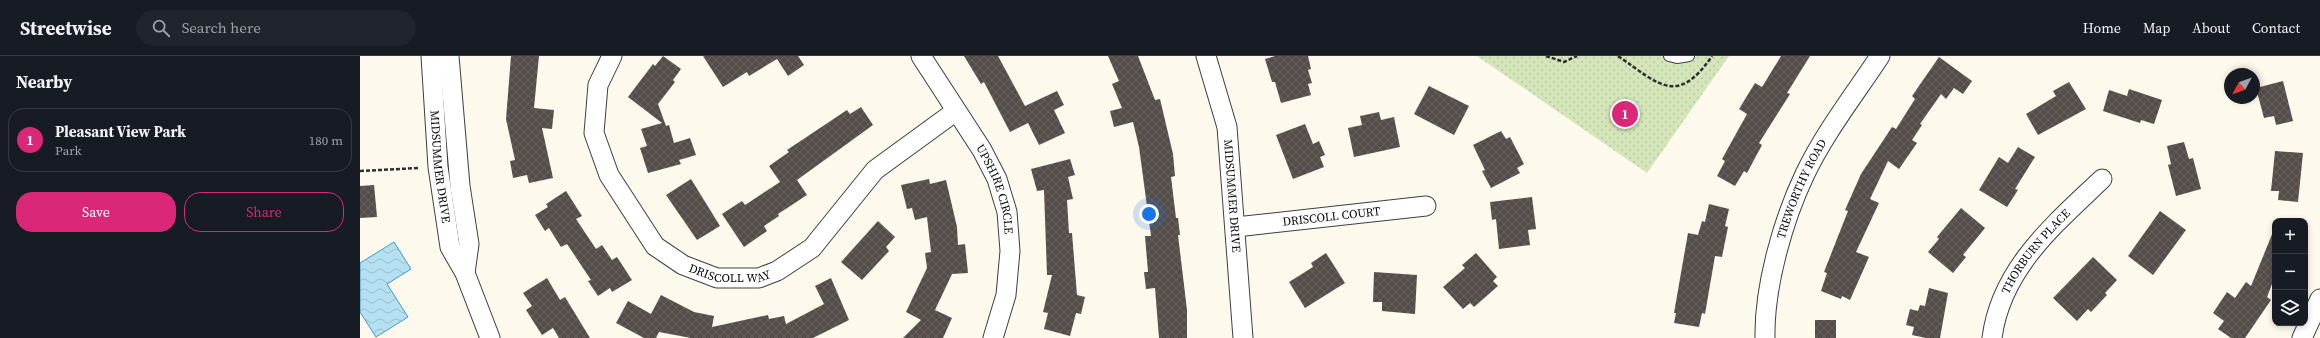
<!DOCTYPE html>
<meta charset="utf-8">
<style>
:root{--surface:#171b24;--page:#20242c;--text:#f1f3f6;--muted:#9ea1a6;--line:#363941;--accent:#db2777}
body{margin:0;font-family:"Source Serif 4",serif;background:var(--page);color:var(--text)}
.controls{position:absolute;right:12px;bottom:12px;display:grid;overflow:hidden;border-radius:8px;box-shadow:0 2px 6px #0003}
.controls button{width:36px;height:36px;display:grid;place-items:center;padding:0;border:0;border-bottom:1px solid var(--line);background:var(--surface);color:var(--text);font:20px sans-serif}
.compass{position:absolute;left:1864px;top:12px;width:36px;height:36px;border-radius:50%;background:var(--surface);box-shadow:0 2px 6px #0003;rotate:229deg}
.you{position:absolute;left:789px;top:158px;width:14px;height:14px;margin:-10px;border:3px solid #fff;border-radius:50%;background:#1a73e8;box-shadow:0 0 0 6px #1a73e833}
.badge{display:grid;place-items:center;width:26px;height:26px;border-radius:50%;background:var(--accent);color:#fff;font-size:13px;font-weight:700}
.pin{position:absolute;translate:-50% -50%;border:2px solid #fff;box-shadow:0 1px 4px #0006}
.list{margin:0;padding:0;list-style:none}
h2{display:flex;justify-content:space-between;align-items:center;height:52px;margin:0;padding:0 16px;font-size:17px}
h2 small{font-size:13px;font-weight:400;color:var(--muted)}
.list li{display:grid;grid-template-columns:26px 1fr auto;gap:12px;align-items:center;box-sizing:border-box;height:64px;margin:0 8px 8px;padding:0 8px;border:1px solid var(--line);border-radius:16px}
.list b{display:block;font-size:15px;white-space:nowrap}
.list p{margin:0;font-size:13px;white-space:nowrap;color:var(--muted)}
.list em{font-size:13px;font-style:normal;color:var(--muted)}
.actions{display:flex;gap:8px;padding:12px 16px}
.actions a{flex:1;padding:9px 0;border:1px solid var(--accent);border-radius:16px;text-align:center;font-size:14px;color:var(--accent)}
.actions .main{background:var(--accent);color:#fff}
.icon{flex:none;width:22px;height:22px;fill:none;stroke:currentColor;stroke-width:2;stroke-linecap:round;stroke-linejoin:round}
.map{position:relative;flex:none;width:1960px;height:282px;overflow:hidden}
header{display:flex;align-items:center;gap:24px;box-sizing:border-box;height:56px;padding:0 20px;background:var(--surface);border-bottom:1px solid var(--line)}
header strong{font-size:19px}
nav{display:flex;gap:22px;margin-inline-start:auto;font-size:14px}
.search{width:280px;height:36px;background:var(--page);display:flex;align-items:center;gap:10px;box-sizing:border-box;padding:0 14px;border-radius:22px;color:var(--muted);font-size:15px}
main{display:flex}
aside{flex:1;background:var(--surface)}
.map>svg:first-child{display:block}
</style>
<header>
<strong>Streetwise</strong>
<div class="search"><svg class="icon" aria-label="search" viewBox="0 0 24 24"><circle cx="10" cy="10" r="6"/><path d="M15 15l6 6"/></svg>Search here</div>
<nav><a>Home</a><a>Map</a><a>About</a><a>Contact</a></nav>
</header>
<main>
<aside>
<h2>Nearby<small></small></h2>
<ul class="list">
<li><span class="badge">1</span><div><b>Pleasant View Park</b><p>Park</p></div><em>180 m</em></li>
</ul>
<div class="actions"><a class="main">Save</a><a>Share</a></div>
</aside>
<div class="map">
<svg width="1960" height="282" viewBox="0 0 1960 282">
<defs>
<pattern id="park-dots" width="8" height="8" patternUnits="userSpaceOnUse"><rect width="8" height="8" fill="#d4e6b9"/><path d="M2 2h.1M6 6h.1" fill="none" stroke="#b5c49e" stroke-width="1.8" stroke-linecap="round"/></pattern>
<pattern id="water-waves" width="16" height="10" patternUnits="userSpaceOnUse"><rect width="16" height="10" fill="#b5e0f2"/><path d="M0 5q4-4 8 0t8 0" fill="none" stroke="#9abfce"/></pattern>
<pattern id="building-cross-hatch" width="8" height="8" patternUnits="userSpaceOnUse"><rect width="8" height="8" fill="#544d49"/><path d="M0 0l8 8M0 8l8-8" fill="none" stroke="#68625f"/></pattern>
</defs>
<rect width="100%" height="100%" fill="#fef9ed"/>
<polygon fill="url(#park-dots)" points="1117,0 1369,0 1287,117"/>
<polygon fill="url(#water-waves)" stroke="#409bc4" points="34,186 51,213 27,228 48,261 16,281 0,256 0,207"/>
<g fill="url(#building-cross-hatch)">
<polygon points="151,0 179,0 174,52 194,54 192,73 182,72 193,122 169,127 167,119 153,122 150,105 155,104 146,63"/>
<polygon points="303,0 321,13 313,24 315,26 298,48 306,70 309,69 314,87 330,82 336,99 319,104 321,108 288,117 280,92 287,90 281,73 302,67 268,41 293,8 295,10"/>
<polygon points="343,0 438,0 444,9 428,20 417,3 389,20 387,16 363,31"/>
<polygon points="604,0 638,0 665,50 697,35 704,49 694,54 705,77 679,89 668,67 650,76 624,26 621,28"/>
<polygon points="748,0 778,0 795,44 800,43 813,98 815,120 811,121 816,162 818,162 820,179 818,179 827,254 827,282 799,282 795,232 786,233 784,216 788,216 785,180 791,180 779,91 773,66 754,71 750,55 762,52 752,28 759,25"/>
<polygon points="915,0 948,0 951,13 948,14 952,27 948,28 951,39 921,47 915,26 912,26 905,3"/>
<polygon points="1421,0 1450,0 1427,37 1430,38 1399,87 1402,89 1387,117 1384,115 1375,130 1357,120 1365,105 1362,103 1387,58 1379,53 1395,27 1402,31"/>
<polygon points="1579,1 1612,25 1603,38 1594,32 1586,43 1581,38 1560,68 1562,69 1552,84 1557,87 1539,113 1528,105 1510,143 1519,147 1496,196 1509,201 1490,244 1482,240 1481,243 1461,235 1467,217 1464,216 1488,155 1485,154 1501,118 1532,71 1536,73 1555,43 1552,40"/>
<polygon points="1923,25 1933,65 1916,69 1914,60 1904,62 1896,32"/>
<polygon points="1709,26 1726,53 1678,79 1666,58 1696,40 1693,35"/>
<polygon points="1069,30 1109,50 1094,79 1054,58"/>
<polygon points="1769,33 1802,44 1794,68 1781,64 1780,67 1743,55 1749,34 1767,40"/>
<polygon points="501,51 513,69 437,124 447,139 418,158 419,160 404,170 407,175 384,191 362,158 382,145 385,149 420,126 409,110 429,96 427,94 487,54 490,58"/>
<polygon points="1019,56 1021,64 1034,61 1040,91 994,101 988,72 1002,69 1000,60"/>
<polygon points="945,68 953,88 959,85 965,99 960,101 964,111 933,123 916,79"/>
<polygon points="1141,75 1146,83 1150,81 1164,108 1157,112 1160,117 1131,132 1122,115 1125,114 1113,89"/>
<polygon points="1824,86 1829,103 1833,102 1841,133 1816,140 1808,109 1811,108 1807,90"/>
<polygon points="1658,91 1675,101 1655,133 1658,134 1647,151 1619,134 1639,101 1648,107"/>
<polygon points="1915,95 1943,97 1938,146 1918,144 1919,135 1911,135"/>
<polygon points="710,103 715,119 708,121 713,143 707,144 709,177 712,177 717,239 725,241 721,258 716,257 710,280 684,273 688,257 683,256 692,219 687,219 684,134 677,135 671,113"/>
<polygon points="331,123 360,170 337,184 306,139"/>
<polygon points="569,123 570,128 586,124 597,171 598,189 605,188 608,217 592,218 575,254 592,262 583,282 543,282 561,264 546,256 567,212 565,197 571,196 567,161 555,164 552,152 547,153 541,129"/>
<polygon points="14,129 17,161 0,162 0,130"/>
<polygon points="206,135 222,160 216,163 236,193 242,189 252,204 257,201 272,224 252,236 250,232 238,240 228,225 231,224 207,188 201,191 189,172 185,175 175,159 188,151 186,148"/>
<polygon points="1172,141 1176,173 1168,174 1170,189 1139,193 1136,163 1132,164 1130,146"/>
<polygon points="1349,148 1369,153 1365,170 1368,171 1362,201 1355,200 1345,258 1342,257 1339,271 1314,267 1316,257 1314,257 1328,177 1338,179 1342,165 1345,166"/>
<polygon points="1601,152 1625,172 1603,199 1606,201 1593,217 1568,196 1579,183 1577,181"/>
<polygon points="1800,155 1826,174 1793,219 1768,200"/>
<polygon points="518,165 535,181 526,191 529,195 502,224 481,206"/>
<polygon points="1915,171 1915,220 1907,241 1911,244 1885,282 1871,282 1858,273 1864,265 1853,257 1867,236 1875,242 1886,226 1891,230"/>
<polygon points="966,197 985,227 945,252 929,226 953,211 951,207"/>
<polygon points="1116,197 1137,221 1133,225 1138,230 1114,251 1110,247 1103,253 1083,231 1105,212 1102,209"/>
<polygon points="1733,201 1757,224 1745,237 1747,239 1731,256 1728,253 1717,265 1693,242"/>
<polygon points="1014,216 1057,219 1055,258 1022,255 1022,246 1013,246"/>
<polygon points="187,222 200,244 205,241 230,282 199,282 193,272 182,279 166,254 172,250 163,237"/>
<polygon points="471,222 489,264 453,282 331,282 299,276 296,282 284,282 256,267 268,245 291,258 301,239 334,256 354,260 352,271 408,259 409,263 424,260 426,268 464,248 455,230"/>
<polygon points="1569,232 1588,237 1580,282 1566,282 1552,279 1554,271 1546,269 1550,253 1558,255 1560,249 1565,250"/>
<rect x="1455" y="264" width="21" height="18"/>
</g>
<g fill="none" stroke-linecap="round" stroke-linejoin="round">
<g stroke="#3f3f3f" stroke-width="12">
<polyline id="service" points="1309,0 1317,2 1329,0"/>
</g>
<g stroke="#3f3f3f" stroke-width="21">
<g id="minor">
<path id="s1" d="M71 0 78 111 90 191 105 217 130 282"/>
<polyline points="89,0 100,130 109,188 105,217"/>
<path id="s2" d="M252 0 238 29 234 77 249 119 295 190 323 209 357 222H399L417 215 452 192 515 114 596 55"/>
<path id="s3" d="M561 0 622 94 637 123 647 156 650 195 646 239 633 282"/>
<path id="s4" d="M846 0 867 71 883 282"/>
<path id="s5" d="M876 171 1066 150"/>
<path id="s6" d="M1405 282C1404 231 1423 164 1445 118 1465 76 1495 38 1520 0"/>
<path id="s7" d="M1632 282C1641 212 1695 168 1742 123"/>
<polyline points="1942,282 1960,243"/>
</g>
</g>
<g stroke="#2e2e2e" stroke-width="2.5" stroke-dasharray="4 2" stroke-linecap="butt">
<polyline points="1186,0 1204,6 1217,0"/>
<path d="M1258 0C1299 28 1317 51 1352 0"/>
<polyline points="0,115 59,112"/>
</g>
<use href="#service" stroke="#fff" stroke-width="10"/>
<use href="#minor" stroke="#fff" stroke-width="19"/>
</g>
<g text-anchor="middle" stroke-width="4" stroke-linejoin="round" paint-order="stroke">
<g font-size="12" fill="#0c0c0c" stroke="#fff">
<text dy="4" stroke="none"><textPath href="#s1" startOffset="111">MIDSUMMER DRIVE</textPath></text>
<text dy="4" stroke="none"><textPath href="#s6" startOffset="155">TREWORTHY ROAD</textPath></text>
<text dy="4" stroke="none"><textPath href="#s3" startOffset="154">UPSHIRE CIRCLE</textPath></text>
<text dy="4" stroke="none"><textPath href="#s4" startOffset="143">MIDSUMMER DRIVE</textPath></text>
<text dy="4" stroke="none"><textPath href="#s5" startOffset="96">DRISCOLL COURT</textPath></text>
<text dy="4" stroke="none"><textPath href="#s7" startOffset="99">THORBURN PLACE</textPath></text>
<text dy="4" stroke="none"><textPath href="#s2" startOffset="292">DRISCOLL WAY</textPath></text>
</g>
</g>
</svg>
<div class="controls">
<button>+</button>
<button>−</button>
<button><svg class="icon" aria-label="layers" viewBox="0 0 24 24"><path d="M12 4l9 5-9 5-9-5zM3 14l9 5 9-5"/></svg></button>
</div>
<svg class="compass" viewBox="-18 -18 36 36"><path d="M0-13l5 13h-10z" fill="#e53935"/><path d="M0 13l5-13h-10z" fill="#9ea1a6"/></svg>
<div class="you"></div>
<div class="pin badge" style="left:1265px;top:58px">1</div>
</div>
</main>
